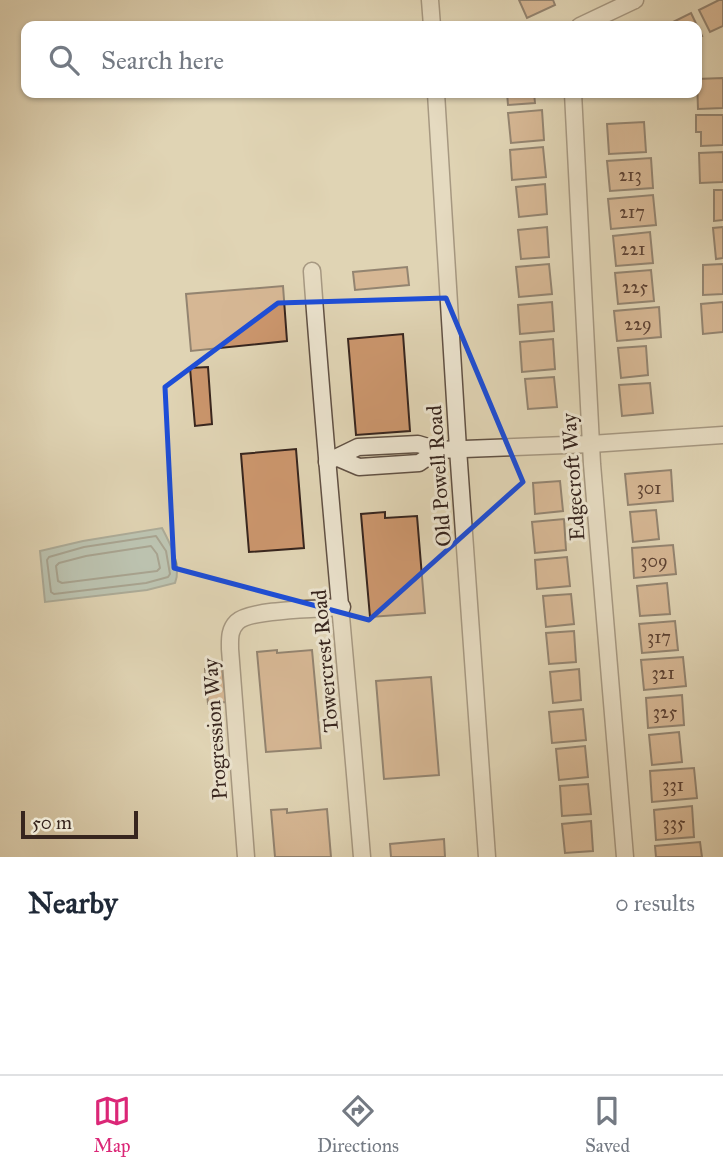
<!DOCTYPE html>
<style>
:root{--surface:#fff;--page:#f2f2f3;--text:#1f2937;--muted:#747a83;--line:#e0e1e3;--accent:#db2777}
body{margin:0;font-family:"IM FELL Great Primer",serif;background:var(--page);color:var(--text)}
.scale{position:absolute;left:21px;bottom:18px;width:117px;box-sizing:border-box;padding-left:7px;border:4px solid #37251e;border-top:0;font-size:19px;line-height:24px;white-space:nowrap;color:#37251e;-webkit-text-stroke:5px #ebe3ce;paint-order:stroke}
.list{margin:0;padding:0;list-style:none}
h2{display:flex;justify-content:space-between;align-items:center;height:91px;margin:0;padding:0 28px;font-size:30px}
h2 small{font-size:23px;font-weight:400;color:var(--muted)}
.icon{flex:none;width:38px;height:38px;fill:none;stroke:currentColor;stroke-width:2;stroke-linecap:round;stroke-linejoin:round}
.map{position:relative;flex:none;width:723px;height:857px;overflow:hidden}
.search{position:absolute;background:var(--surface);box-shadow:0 2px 5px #0004;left:21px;right:21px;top:21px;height:77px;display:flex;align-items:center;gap:18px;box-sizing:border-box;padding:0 24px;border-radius:14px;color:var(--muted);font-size:26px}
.sheet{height:217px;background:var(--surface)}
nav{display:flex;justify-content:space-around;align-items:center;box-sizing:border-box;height:98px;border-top:2px solid var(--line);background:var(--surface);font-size:19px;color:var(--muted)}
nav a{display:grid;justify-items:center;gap:4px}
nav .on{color:var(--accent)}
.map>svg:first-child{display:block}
</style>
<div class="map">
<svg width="723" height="857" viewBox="0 0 723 857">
<rect width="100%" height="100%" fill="#e0d4b4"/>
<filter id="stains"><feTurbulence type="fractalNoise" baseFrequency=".00286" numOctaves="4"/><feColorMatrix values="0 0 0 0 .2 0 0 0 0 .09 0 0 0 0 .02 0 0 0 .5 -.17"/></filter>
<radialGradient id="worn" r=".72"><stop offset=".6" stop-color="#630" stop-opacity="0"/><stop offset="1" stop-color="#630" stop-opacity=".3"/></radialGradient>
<path fill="#95b7b4" stroke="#6f7d78" stroke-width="2" d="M162 528C170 543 182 566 175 583L147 590 45 602 40 551 83 541Z"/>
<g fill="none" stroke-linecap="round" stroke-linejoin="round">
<g stroke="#666e69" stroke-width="2">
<polygon points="156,536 166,551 170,574 168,577 146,583 54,594 51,592 47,560 49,557 84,547"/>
<polygon points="151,546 157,554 160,568 157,571 62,583 58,581 56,566 59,563 86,556"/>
</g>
</g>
<g fill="#cb966d" stroke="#37251e" stroke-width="2">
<polygon points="519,0 553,0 555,5 527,18"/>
<polygon points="719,0 723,0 723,26 710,32 699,10"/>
<polygon points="691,13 702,36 697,38 697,26 665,26"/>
<polygon points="723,78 723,108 698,109 697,79"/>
<polygon points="507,93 534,93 535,103 508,105"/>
<polygon points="542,110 544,140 511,143 508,113"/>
<polygon points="696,115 723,115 723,145 701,146 701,132 696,132"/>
<polygon points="644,122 646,152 609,154 607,124"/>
<polygon points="543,147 546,177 512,180 510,150"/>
<polygon points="723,152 723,182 700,183 699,153"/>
<polygon points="651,158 653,188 610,191 607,161"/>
<polygon points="545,184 547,214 519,217 516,187"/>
<polygon points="714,190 723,190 723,220 714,221"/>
<polygon points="653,195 656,225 611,229 608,199"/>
<polygon points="547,227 549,257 521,259 518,230"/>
<polygon points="723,227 723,258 716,259 713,228"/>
<polygon points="650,232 653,263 616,266 613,236"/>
<polygon points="549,264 552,294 519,297 516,267"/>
<polygon points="723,264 723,294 703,295 703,265"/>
<polygon points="407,267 409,285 355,290 353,272"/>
<polygon points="651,270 654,301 618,304 615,273"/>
<polygon points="283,286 287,341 191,351 186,294"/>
<polygon points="552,302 554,331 520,334 518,305"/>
<polygon points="723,302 723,332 703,334 701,304"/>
<polygon points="659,307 661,337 617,341 614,311"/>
<polygon points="403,334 410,431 356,435 348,339"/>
<polygon points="553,339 555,369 522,372 520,342"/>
<polygon points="646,346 648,375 621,378 618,348"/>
<polygon points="208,367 212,424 195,426 190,368"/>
<polygon points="554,377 557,407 528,409 525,379"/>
<polygon points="650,383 653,413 622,416 619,385"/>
<polygon points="296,449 304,548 249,552 241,454"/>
<polygon points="671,470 673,501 628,505 625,474"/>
<polygon points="560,481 563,511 535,514 533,483"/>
<polygon points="656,510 659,539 633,542 630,512"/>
<polygon points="385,512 385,518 417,516 425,613 370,617 361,514"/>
<polygon points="564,519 566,550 535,553 532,522"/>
<polygon points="673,545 676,574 634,578 632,548"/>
<polygon points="567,557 570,586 537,589 535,560"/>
<polygon points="667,583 670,614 640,616 637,586"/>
<polygon points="571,594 574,624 546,627 543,596"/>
<polygon points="675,621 678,650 642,653 639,624"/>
<polygon points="574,631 576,662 549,664 546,633"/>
<polygon points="277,650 277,653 312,650 321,748 266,752 257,652"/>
<polygon points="683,657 686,686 644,690 641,660"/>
<polygon points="222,667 226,702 208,704 205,669"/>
<polygon points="579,669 581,700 553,703 550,672"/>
<polygon points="431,677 439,775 384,779 376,681"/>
<polygon points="682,695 684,725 648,728 646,698"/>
<polygon points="583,709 586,740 552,743 549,712"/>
<polygon points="679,732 682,762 652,765 649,735"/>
<polygon points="585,746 588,777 559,780 556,749"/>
<polygon points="694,768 697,798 652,802 650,771"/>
<polygon points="588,784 591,814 562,816 560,786"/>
<polygon points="692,806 694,837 656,840 654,810"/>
<polygon points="287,809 287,813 327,809 331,857 275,857 271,810"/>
<polygon points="591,821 593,851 565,853 562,824"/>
<polygon points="444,839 445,857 391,857 390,844"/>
<polygon points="700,842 702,857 656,857 655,846"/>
</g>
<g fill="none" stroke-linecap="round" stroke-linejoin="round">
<g stroke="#615144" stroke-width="19">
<g id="minor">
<polyline points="430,0 432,26"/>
<polyline points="580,26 635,0"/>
<polyline points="436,93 458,449 487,857"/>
<polyline points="573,93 592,464 625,857"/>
<path d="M312 271C326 466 346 661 362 857"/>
<polyline points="338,458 359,467 419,463 438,450"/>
<polyline points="327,462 358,447 418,444 438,450 591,444 723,435"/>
<path d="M246 857 230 649C230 639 229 630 237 622 250 609 320 609 342 607"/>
</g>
</g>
<use href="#minor" stroke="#ebe3ce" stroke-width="16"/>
</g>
<path d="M0 0H723V857H0ZM446 298 523 482 369 620 174 568 165 387 278 303Z" fill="#e0d4b4" fill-opacity=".55" fill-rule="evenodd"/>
<path fill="none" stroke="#1d4ed8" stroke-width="5" stroke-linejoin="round" d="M446 298 523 482 369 620 174 568 165 387 278 303Z"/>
<g text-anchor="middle" stroke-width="6" stroke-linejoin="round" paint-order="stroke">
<g font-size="18" fill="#5c4132">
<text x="630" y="181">213</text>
<text x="632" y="218">217</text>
<text x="633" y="255">221</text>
<text x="635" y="293">225</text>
<text x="638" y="330">229</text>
<text x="649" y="494">301</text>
<text x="654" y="567">309</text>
<text x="659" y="643">317</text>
<text x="663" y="679">321</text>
<text x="665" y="718">325</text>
<text x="673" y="791">331</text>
<text x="674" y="829">335</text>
</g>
<g font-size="21" fill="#37251e" stroke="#ebe3ce">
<text transform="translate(439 476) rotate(-94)" y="7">Old Powell Road</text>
<text transform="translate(573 477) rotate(-94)" y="7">Edgecroft Way</text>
<text transform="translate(325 661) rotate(-95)" y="7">Towercrest Road</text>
<text transform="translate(215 729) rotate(-94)" y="7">Progression Way</text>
</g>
</g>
<rect width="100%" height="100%" filter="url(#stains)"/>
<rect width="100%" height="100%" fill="url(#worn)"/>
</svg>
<div class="scale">50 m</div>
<div class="search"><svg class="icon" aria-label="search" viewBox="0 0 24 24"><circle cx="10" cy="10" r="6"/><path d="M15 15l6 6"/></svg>Search here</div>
</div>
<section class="sheet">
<h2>Nearby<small>0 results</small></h2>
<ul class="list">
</ul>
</section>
<nav>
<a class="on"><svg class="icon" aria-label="map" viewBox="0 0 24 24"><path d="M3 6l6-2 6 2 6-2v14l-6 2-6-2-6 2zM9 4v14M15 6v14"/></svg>Map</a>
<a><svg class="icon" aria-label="directions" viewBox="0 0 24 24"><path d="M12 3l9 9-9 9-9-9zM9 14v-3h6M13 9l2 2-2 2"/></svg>Directions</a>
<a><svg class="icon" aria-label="saved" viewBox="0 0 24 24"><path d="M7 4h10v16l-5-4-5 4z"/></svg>Saved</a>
</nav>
